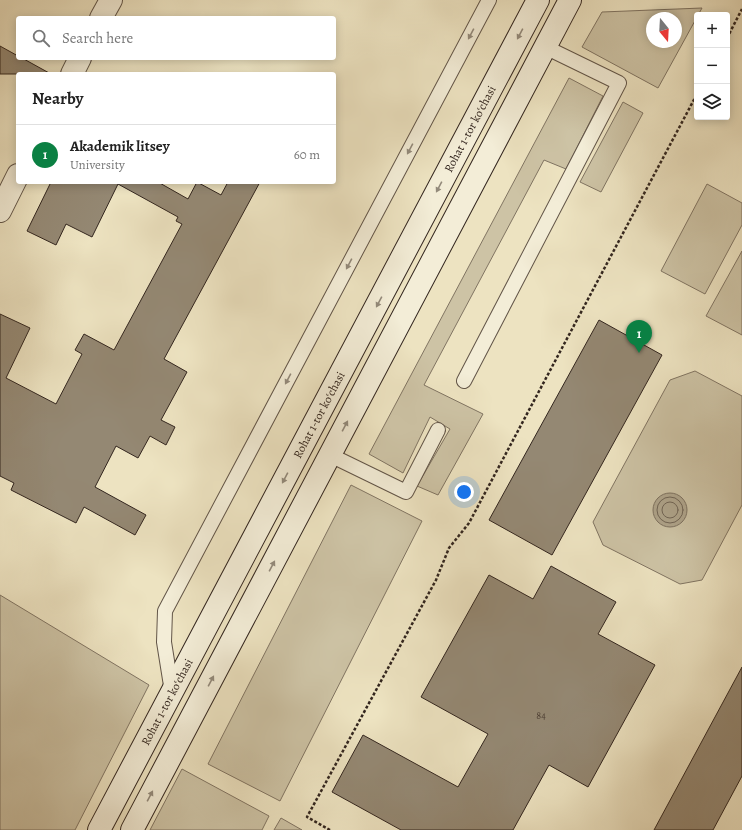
<!DOCTYPE html>
<meta charset="utf-8">
<style>
:root{--surface:#fff;--page:#f2f2f2;--text:#222;--muted:#767676;--line:#e0e0e0;--accent:#0b8043}
body{margin:0;font-family:Alegreya,serif;background:var(--page);color:var(--text)}
.controls{position:absolute;right:12px;top:12px;display:grid;overflow:hidden;border-radius:4px;box-shadow:0 2px 10px #0003}
.controls button{width:36px;height:36px;display:grid;place-items:center;padding:0;border:0;border-bottom:1px solid var(--line);background:var(--surface);color:var(--text);font:20px sans-serif}
.compass{position:absolute;left:646px;top:12px;width:36px;height:36px;border-radius:50%;background:var(--surface);box-shadow:0 2px 10px #0003;rotate:162deg}
.you{position:absolute;left:464px;top:492px;width:14px;height:14px;margin:-10px;border:3px solid #fff;border-radius:50%;background:#1a73e8;box-shadow:0 0 0 6px #1a73e833}
.badge{display:grid;place-items:center;width:26px;height:26px;border-radius:50%;background:var(--accent);color:#fff;font-size:13px;font-weight:700}
.pin{position:absolute;translate:-50% -33px;filter:drop-shadow(0 1px 2px #0008)}
.pin::after{content:'';position:absolute;top:21px;width:14px;height:12px;background:inherit;clip-path:polygon(0 0,100% 0,50% 100%)}
.list{margin:0;padding:0;list-style:none}
h2{display:flex;justify-content:space-between;align-items:center;height:52px;margin:0;padding:0 16px;font-size:17px}
h2 small{font-size:13px;font-weight:400;color:var(--muted)}
.list li{display:grid;grid-template-columns:26px 1fr auto;gap:12px;align-items:center;box-sizing:border-box;height:60px;padding:0 16px;border-top:1px solid var(--line)}
.list b{display:block;font-size:15px;white-space:nowrap}
.list p{margin:0;font-size:13px;white-space:nowrap;color:var(--muted)}
.list em{font-size:13px;font-style:normal;color:var(--muted)}
.icon{flex:none;width:22px;height:22px;fill:none;stroke:currentColor;stroke-width:2;stroke-linecap:round;stroke-linejoin:round}
.map{position:relative;flex:none;width:742px;height:830px;overflow:hidden}
.search{position:absolute;background:var(--surface);box-shadow:0 2px 10px #0003;left:16px;top:16px;width:320px;height:44px;display:flex;align-items:center;gap:10px;box-sizing:border-box;padding:0 14px;border-radius:4px;color:var(--muted);font-size:15px}
.panel{position:absolute;background:var(--surface);box-shadow:0 2px 10px #0003;left:16px;top:72px;width:320px;height:112px;border-radius:4px}
.map>svg:first-child{display:block}
</style>
<div class="map">
<svg width="742" height="830" viewBox="0 0 742 830">
<rect width="100%" height="100%" fill="#ede3c1"/>
<filter id="stains"><feTurbulence type="fractalNoise" baseFrequency=".005" numOctaves="4"/><feColorMatrix values="0 0 0 0 .2 0 0 0 0 .09 0 0 0 0 .02 0 0 0 .5 -.17"/></filter>
<radialGradient id="worn" r=".72"><stop offset=".6" stop-color="#630" stop-opacity="0"/><stop offset="1" stop-color="#630" stop-opacity=".3"/></radialGradient>
<g fill="#cdc3a5" stroke="#807462" fill-rule="evenodd">
<path d="M702 8 658 88 582 47 602 12ZM652 18H676V42H652Z"/>
<polygon points="569,78 603,96 566,169 544,160 424,385 483,414 438,495 417,486 450,429 430,417 403,473 369,454"/>
<polygon points="623,102 643,113 601,192 580,182"/>
<polygon points="707,184 742,203 742,225 705,294 661,271"/>
<polygon points="742,251 742,335 706,316"/>
<polygon points="695,371 742,396 742,505 702,580 680,584 603,545 593,522 670,380"/>
<polygon points="351,485 422,521 280,801 208,764"/>
<polygon points="0,595 149,685 75,830 0,830"/>
<polygon points="182,769 269,816 262,830 150,830"/>
<polygon points="281,818 302,830 274,830"/>
</g>
<circle fill="#aea38a" stroke="#7d715f" cx="670" cy="510" r="17"/>
<g fill="none" stroke-linecap="round" stroke-linejoin="round">
<g stroke="#706454" stroke-width="1">
<circle cx="670" cy="510" r="13"/>
<circle cx="670" cy="510" r="8"/>
</g>
</g>
<g fill="#948873" stroke="#33261f">
<polygon points="0,46 18,56 18,58 22,58 51,74 0,74"/>
<polygon points="51,182 158,182 188,199 197,182 221,195 228,182 260,182 164,359 187,372 161,420 175,427 166,445 150,436 138,458 116,446 95,487 146,515 135,535 84,507 76,523 11,490 14,483 0,476 0,314 30,328 6,378 56,404 82,354 75,350 84,334 114,350 182,224 176,221 178,217 118,184 92,237 66,224 56,245 27,231"/>
<polygon points="599,320 662,355 552,555 489,520"/>
<polygon points="551,566 616,602 598,634 655,665 588,787 549,765 513,830 401,830 332,792 363,735 458,787 488,734 421,697 489,575 533,599"/>
<polygon points="742,667 742,776 713,830 654,830"/>
</g>
<g fill="none" stroke-linecap="round" stroke-linejoin="round">
<g stroke="#625548" stroke-width="16">
<g id="lane">
<polyline points="464,381 619,83 545,47"/>
<polyline points="330,455 406,492 438,430"/>
<polyline points="172,692 164,642 165,611 489,0"/>
</g>
</g>
<g stroke="#625548" stroke-width="24">
<g id="street">
<polyline points="101,18 111,0"/>
<polyline points="72,74 80,58"/>
<polyline points="0,211 18,175"/>
</g>
</g>
<g stroke="#33261f" stroke-width="24">
<g id="secondary">
<polyline points="99,830 538,0"/>
<polyline points="132,830 570,0"/>
</g>
</g>
<g stroke="#33261f" stroke-width="2.5" stroke-dasharray="3 2" stroke-linecap="butt">
<polyline points="727,38 742,9"/>
<polyline points="330,830 307,817 436,580 449,548 469,523 697,94"/>
</g>
<use href="#lane" stroke="#f3edd7" stroke-width="14"/>
<use href="#street" stroke="#f3edd7" stroke-width="22"/>
<use href="#secondary" stroke="#f3edd7" stroke-width="22"/>
</g>
<defs><path id="oneway-solid" d="M-6-.8H1V-3.2L6.5 0L1 3.2V.8H-6Z"/></defs>
<g fill="#938a7b">
<use href="#oneway-solid" transform="translate(471 34) rotate(118)"/>
<use href="#oneway-solid" transform="translate(520 34) rotate(118)"/>
<use href="#oneway-solid" transform="translate(410 149) rotate(118)"/>
<use href="#oneway-solid" transform="translate(439 187) rotate(118)"/>
<use href="#oneway-solid" transform="translate(349 264) rotate(118)"/>
<use href="#oneway-solid" transform="translate(379 302) rotate(118)"/>
<use href="#oneway-solid" transform="translate(288 379) rotate(118)"/>
<use href="#oneway-solid" transform="translate(345 426) rotate(-62)"/>
<use href="#oneway-solid" transform="translate(285 478) rotate(118)"/>
<use href="#oneway-solid" transform="translate(272 566) rotate(-62)"/>
<use href="#oneway-solid" transform="translate(211 681) rotate(-62)"/>
<use href="#oneway-solid" transform="translate(150 796) rotate(-62)"/>
</g>
<g text-anchor="middle" stroke-width="3" stroke-linejoin="round" paint-order="stroke">
<g font-size="10" fill="#4b3e34">
<text x="541" y="719">84</text>
</g>
<g font-size="12" fill="#33261f" stroke="#f3edd7">
<text transform="translate(470 129) rotate(-62)" y="4">Rohat 1-tor koʻchasi</text>
<text transform="translate(319 415) rotate(-62)" y="4">Rohat 1-tor koʻchasi</text>
<text transform="translate(167 702) rotate(-62)" y="4">Rohat 1-tor koʻchasi</text>
</g>
</g>
<rect width="100%" height="100%" filter="url(#stains)"/>
<rect width="100%" height="100%" fill="url(#worn)"/>
</svg>
<div class="controls">
<button>+</button>
<button>−</button>
<button><svg class="icon" aria-label="layers" viewBox="0 0 24 24"><path d="M12 4l9 5-9 5-9-5zM3 14l9 5 9-5"/></svg></button>
</div>
<svg class="compass" viewBox="-18 -18 36 36"><path d="M0-13l5 13h-10z" fill="#e53935"/><path d="M0 13l5-13h-10z" fill="#767676"/></svg>
<div class="you"></div>
<div class="pin badge" style="left:639px;top:353px">1</div>
<div class="search"><svg class="icon" aria-label="search" viewBox="0 0 24 24"><circle cx="10" cy="10" r="6"/><path d="M15 15l6 6"/></svg>Search here</div>
<section class="panel">
<h2>Nearby<small></small></h2>
<ul class="list">
<li><span class="badge">1</span><div><b>Akademik litsey</b><p>University</p></div><em>60 m</em></li>
</ul>
</section>
</div>
